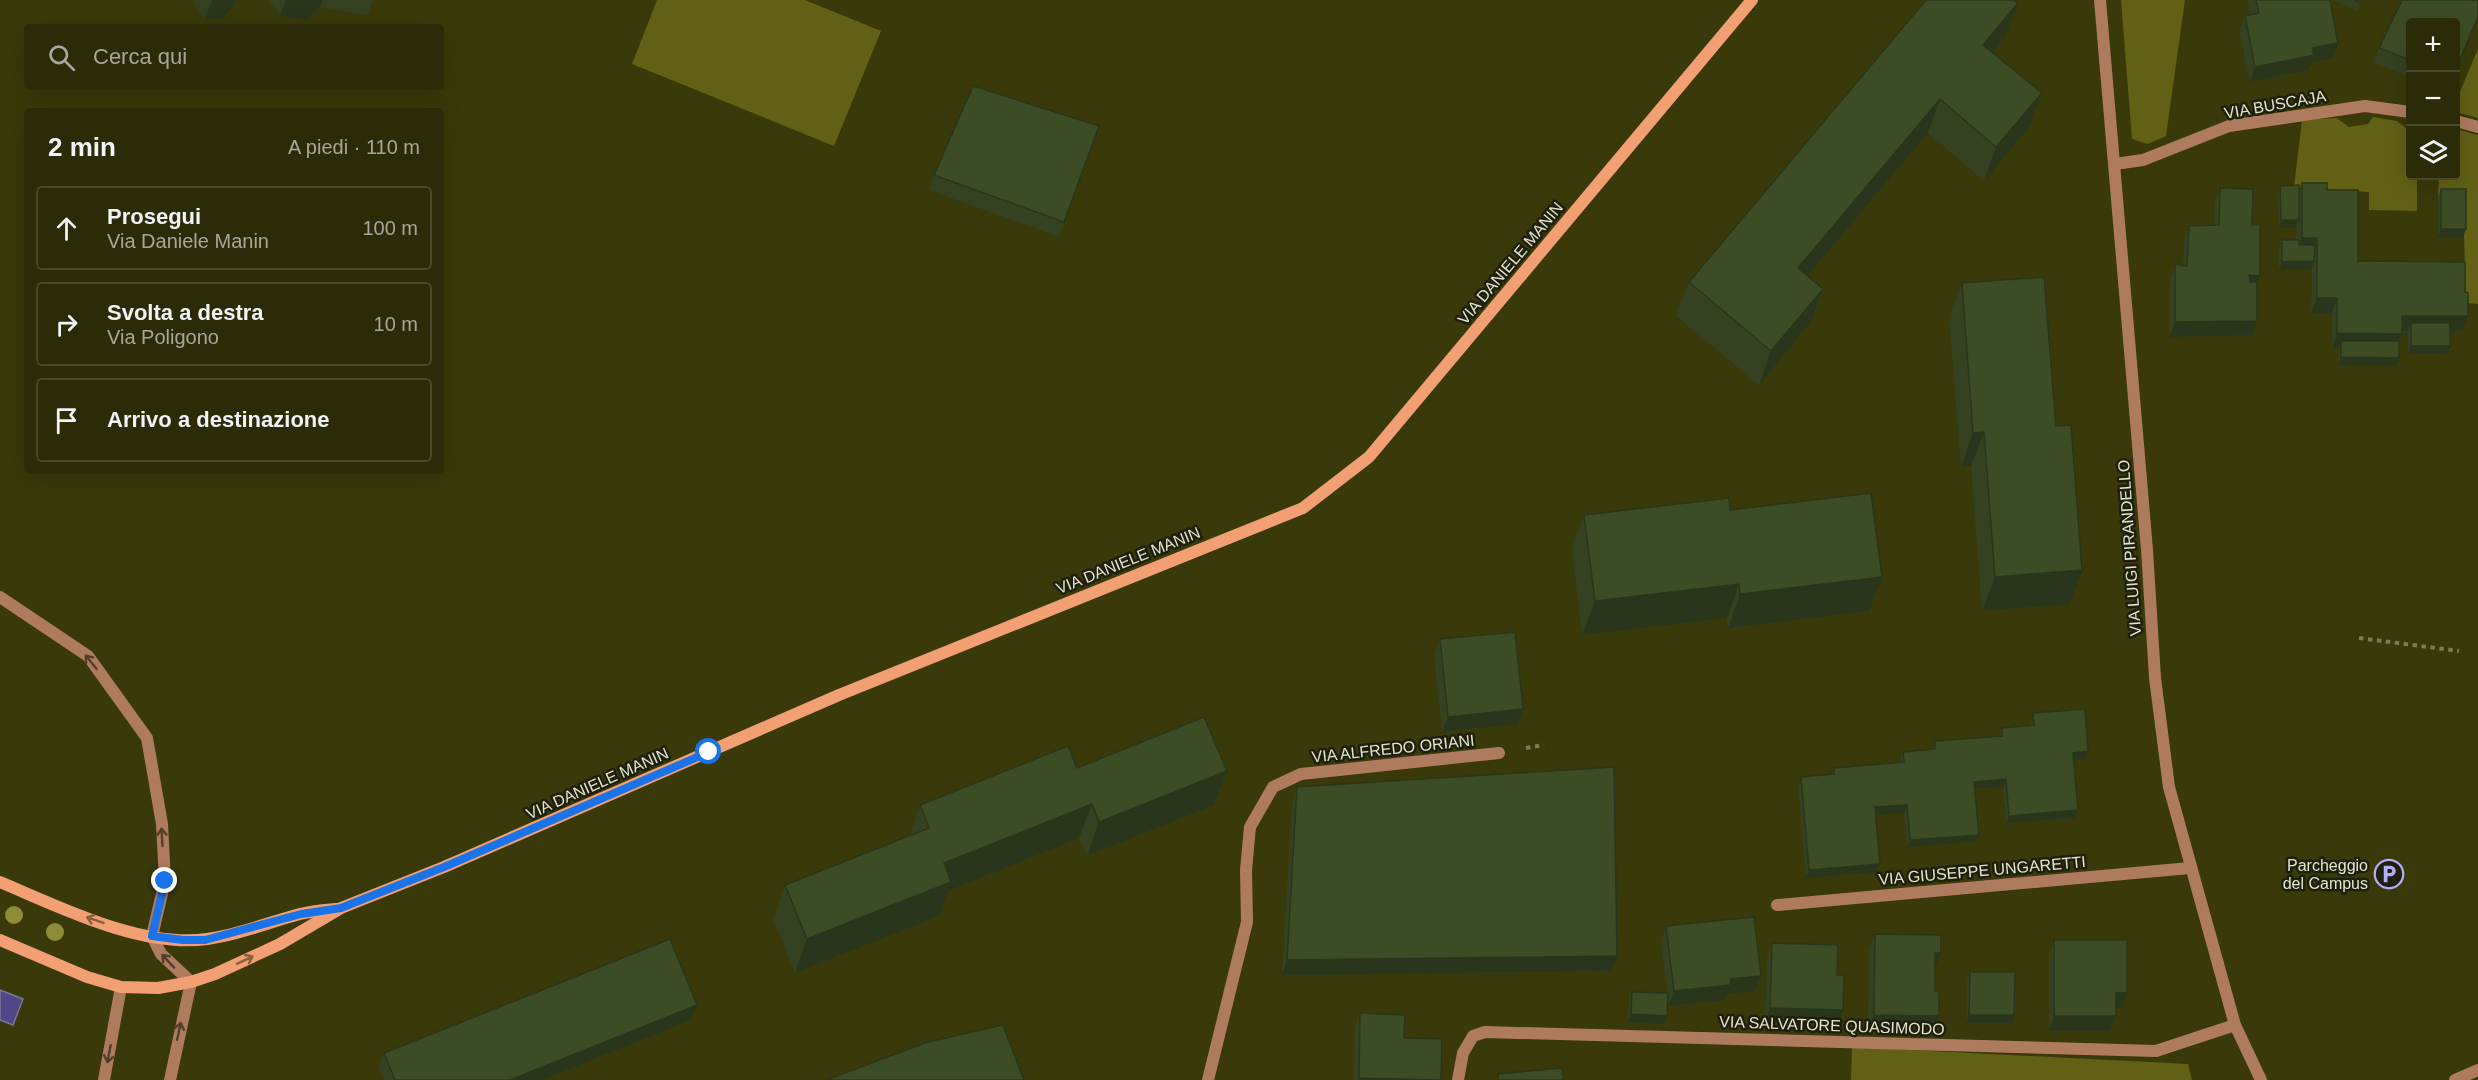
<!DOCTYPE html>
<html lang="it">
<meta charset="utf-8">
<style>
:root{--surface:#2c2b08;--page:#383716;--text:#f1f3f6;--muted:#a6a79c;--line:#484729}
body{margin:0;font-family:Arial,sans-serif;background:var(--page);color:var(--text)}
.controls{position:absolute;right:18px;top:18px;display:grid;overflow:hidden;border-radius:6px;box-shadow:0 6px 24px #0002}
.controls button{width:54px;height:54px;display:grid;place-items:center;padding:0;border:0;border-bottom:2px solid var(--line);background:var(--surface);color:var(--text);font:30px sans-serif}
.stop{position:absolute;width:18px;height:18px;margin:-14px;border:4px solid #1a73e8;border-radius:50%;background:#fff}
.stop.end{background:#1a73e8;border-color:#fff;box-shadow:0 2px 6px #0008}
.list{margin:0;padding:0;list-style:none}
h2{display:flex;justify-content:space-between;align-items:center;height:78px;margin:0;padding:0 24px;font-size:26px}
h2 small{font-size:20px;font-weight:400;color:var(--muted)}
.list li{display:grid;grid-template-columns:39px 1fr auto;gap:18px;align-items:center;box-sizing:border-box;height:84px;margin:0 12px 12px;padding:0 12px;border:2px solid var(--line);border-radius:6px}
.list b{display:block;font-size:22px;white-space:nowrap}
.list p{margin:0;font-size:20px;white-space:nowrap;color:var(--muted)}
.list em{font-size:20px;font-style:normal;color:var(--muted)}
.icon{flex:none;width:33px;height:33px;fill:none;stroke:currentColor;stroke-width:2;stroke-linecap:round;stroke-linejoin:round}
.map{position:relative;flex:none;width:2478px;height:1080px;overflow:hidden}
.search{position:absolute;background:var(--surface);box-shadow:0 6px 24px #0002;left:24px;top:24px;width:420px;height:66px;display:flex;align-items:center;gap:15px;box-sizing:border-box;padding:0 21px;border-radius:6px;color:var(--muted);font-size:22px}
.panel{position:absolute;background:var(--surface);box-shadow:0 6px 24px #0002;left:24px;top:108px;width:420px;height:366px;border-radius:6px}
.map>svg:first-child{display:block}
</style>
<div class="map">
<svg width="2478" height="1080" viewBox="0 0 2478 1080">
<rect width="100%" height="100%" fill="#3a390a"/>
<g fill="#616015">
<polygon points="657,0 805,0 881,31 834,146 632,64"/>
<polygon points="2121,0 2185,0 2166,136 2148,144 2132,139"/>
<polygon points="2478,49 2478,118 2456,112 2456,101"/>
<polygon points="2373,117 2397,121 2410,131 2410,176 2417,176 2417,211 2369,210 2369,192 2294,187 2302,120 2337,118 2349,127 2368,124"/>
<polygon points="2456,129 2478,135 2478,304 2466,303 2463,197 2438,197 2439,176 2456,176"/>
<polygon points="1852,1047 2188,1064 2192,1080 1851,1080"/>
</g>
<polygon fill="#514688" stroke="#7d759c" stroke-width="1.5" points="0,990 23,999 13,1025 0,1020"/>
<g fill="none" stroke-linecap="round" stroke-linejoin="round">
<g stroke="#7b7b55" stroke-width="4" stroke-dasharray="4.5 4.5" stroke-linecap="butt">
<polyline points="2359,638 2459,651"/>
<polyline points="1526,748 1544,745"/>
</g>
<g stroke="#ae7b5f" stroke-width="12">
<polyline points="2100,0 2147,550 2155,678 2169,787 2235,1025 2261,1080"/>
<polyline points="2456,121 2478,127"/>
<polyline points="2115,164 2143,160 2229,126 2365,106 2410,112"/>
<polyline points="0,597 88,656 147,738 162,824 165,881 152,936 161,954 191,982 170,1080"/>
<polyline points="1777,905 2190,868"/>
<polyline points="104,1080 121,987"/>
<polyline points="1208,1080 1247,922 1246,870 1250,827 1273,787 1301,774 1499,753"/>
<polyline points="1458,1080 1463,1053 1473,1036 1485,1032 2156,1051 2235,1025"/>
<polyline points="2455,1080 2478,1070"/>
</g>
<g stroke="#f19f73" stroke-width="12">
<path d="M0 882C60 907 140 948 207 939 239 935 269 922 300 914 312 911 324 910 336 909"/>
<polyline points="0,940 87,977 121,987 158,988 191,982 215,974 280,944 341,908 444,867 839,695 1303,508 1369,457 1752,0"/>
</g>
</g>
<g fill="#8d8c38">
<circle cx="14" cy="915" r="9"/>
<circle cx="55" cy="932" r="9"/>
</g>
<g fill="#344221">
<polygon points="194,0 236,0 233,8 223,18 205,19 193,3"/>
<polygon points="269,0 373,0 368,15 320,7 307,20 280,16"/>
<polygon points="2247,0 2330,0 2338,43 2333,58 2311,62 2308,70 2250,82 2239,31 2245,16 2251,15"/>
<polygon points="2332,0 2362,0 2358,11"/>
<polygon points="2402,0 2478,0 2478,18 2456,72 2456,22 2410,22 2410,77 2374,63 2379,48"/>
<polygon points="2018,3 2005,37 1993,53 2042,93 2029,127 1984,181 1928,133 1807,276 1823,289 1810,323 1759,385 1676,316 1689,282"/>
<polygon points="1099,126 1059,237 929,190 934,175"/>
<polygon points="2302,183 2327,190 2358,261 2462,331 2450,331 2450,346 2447,354 2408,354 2408,331 2402,331 2402,334 2399,341 2396,366 2339,365 2339,348 2332,348 2332,313 2311,313 2312,269 2279,270 2279,248 2282,240 2296,240 2297,227 2279,228 2278,193 2280,186 2299,192"/>
<polygon points="2220,188 2252,225 2260,276 2257,282 2257,321 2252,335 2169,337 2170,279 2175,264 2183,265 2184,240 2189,226 2214,225 2215,203"/>
<polygon points="2441,189 2463,237 2438,237 2438,197"/>
<polygon points="1962,283 2070,604 1982,611 1971,466 1961,467 1949,317"/>
<polygon points="1730,510 1869,611 1728,628 1727,618 1582,635 1572,549 1584,515"/>
<polygon points="1440,639 1523,709 1518,724 1442,732 1434,654"/>
<polygon points="2033,713 2085,759 2074,760 2078,810 2075,818 2006,823 2003,787 1975,789 1976,842 1907,847 1904,813 1875,815 1877,872 1806,878 1798,785 1801,777 1831,775 1834,768 1900,763 1900,760 1903,752 1932,750 1935,741 1999,736 2002,728 2031,726 2031,720"/>
<polygon points="1077,768 1227,771 1214,805 1087,856 1079,838 948,891 939,916 795,973 773,919 785,885 909,836 920,805"/>
<polygon points="1297,787 1617,956 1611,971 1282,975 1292,802"/>
<polygon points="1666,926 1761,976 1755,991 1727,994 1725,1000 1668,1006 1668,1002 1667,1016 1664,1024 1628,1022 1629,1000 1632,992 1667,993 1661,941"/>
<polygon points="1875,934 1935,991 1939,1016 1934,1030 1868,1030 1869,949"/>
<polygon points="2054,940 2122,1008 2116,1008 2110,1031 2049,1031 2049,955"/>
<polygon points="1772,943 1837,975 1837,1025 1765,1023 1767,958"/>
<polygon points="1970,972 2014,1015 2012,1023 1967,1023 1967,980"/>
<polygon points="1360,1013 1404,1038 1441,1080 1353,1080 1355,1028"/>
<polygon points="691,1020 542,1080 384,1080 378,1068 384,1053"/>
</g>
<g fill="#2a361b">
<polygon points="212,0 236,0 233,8 223,18 205,19"/>
<polygon points="286,0 323,0 320,7 307,20 280,16"/>
<polygon points="2018,3 2005,37 1971,79 1983,45"/>
<polygon points="2478,16 2478,18 2456,72 2460,60"/>
<polygon points="2338,43 2333,58 2311,62 2308,70 2250,82 2255,67 2312,48"/>
<polygon points="2042,93 2029,127 1984,181 1996,147"/>
<polygon points="1940,99 1928,133 1785,302 1798,268"/>
<polygon points="2281,220 2299,220 2296,228 2279,228"/>
<polygon points="2441,229 2466,229 2463,237 2438,237"/>
<polygon points="2302,238 2317,238 2312,253 2296,253"/>
<polygon points="2314,261 2312,269 2279,270 2282,262"/>
<polygon points="2249,275 2260,276 2254,291 2244,290"/>
<polygon points="1823,289 1810,323 1759,385 1771,351"/>
<polygon points="2317,298 2337,298 2332,313 2311,313"/>
<polygon points="2402,316 2468,316 2462,331 2411,331 2411,323 2408,331 2396,331"/>
<polygon points="2257,321 2252,335 2169,337 2175,322"/>
<polygon points="2337,333 2402,334 2396,349 2341,341 2339,348 2332,348"/>
<polygon points="2411,346 2450,346 2447,354 2408,354"/>
<polygon points="2341,357 2399,358 2396,366 2339,365"/>
<polygon points="1984,432 1971,466 1961,467 1973,433"/>
<polygon points="2082,570 2070,604 1982,611 1995,577"/>
<polygon points="1882,577 1869,611 1728,628 1740,594"/>
<polygon points="1739,584 1727,618 1582,635 1595,601"/>
<polygon points="1523,709 1518,724 1442,732 1448,717"/>
<polygon points="2088,751 2085,759 2071,760 2073,753"/>
<polygon points="1227,771 1214,805 1087,856 1099,822"/>
<polygon points="2006,779 2003,787 1972,789 1974,782"/>
<polygon points="1092,804 1079,838 948,891 939,916 795,973 807,939 944,863"/>
<polygon points="1907,805 1904,813 1872,815 1875,807"/>
<polygon points="2078,810 2075,818 2006,823 2009,816"/>
<polygon points="1979,835 1976,842 1907,847 1910,840"/>
<polygon points="1880,864 1877,872 1806,878 1809,870"/>
<polygon points="1935,953 1941,953 1935,968"/>
<polygon points="1617,956 1611,971 1282,975 1287,960"/>
<polygon points="1761,976 1755,991 1727,994 1725,1000 1668,1006 1674,991 1730,979"/>
<polygon points="2116,993 2127,993 2122,1008 2110,1008"/>
<polygon points="697,1005 691,1020 542,1080 510,1080"/>
<polygon points="1770,1008 1843,1010 1837,1025 1765,1023"/>
<polygon points="1631,1014 1667,1016 1664,1024 1628,1022"/>
<polygon points="1874,1015 1939,1016 1934,1030 1868,1030"/>
<polygon points="1969,1015 2014,1015 2012,1023 1967,1023"/>
<polygon points="2054,1016 2116,1016 2110,1031 2049,1031"/>
<polygon points="1359,1078 1441,1080 1358,1080"/>
</g>
<g fill="#3c4d26" stroke="#2a361b" stroke-width="1.5">
<polygon points="1926,0 2013,0 2018,3 1983,45 2042,93 1996,147 1940,99 1798,268 1823,289 1771,351 1689,282"/>
<polygon points="2256,0 2330,0 2338,43 2312,48 2314,55 2255,67 2245,16 2259,13"/>
<polygon points="2354,0 2362,0 2361,3"/>
<polygon points="2402,0 2478,0 2478,16 2460,60 2457,59 2456,61 2456,22 2410,22 2410,60 2379,48"/>
<polygon points="973,86 1099,126 1064,222 934,175"/>
<polygon points="2302,183 2327,183 2327,190 2358,190 2358,261 2465,262 2465,292 2468,293 2468,316 2402,316 2402,334 2337,333 2337,298 2317,298 2317,238 2302,238"/>
<polygon points="2299,185 2299,220 2281,220 2280,186"/>
<polygon points="2220,188 2253,189 2252,225 2260,225 2260,276 2249,275 2250,282 2257,282 2257,321 2175,322 2175,264 2187,266 2189,226 2219,225"/>
<rect x="2441" y="189" width="25" height="40"/>
<polygon points="2282,240 2299,240 2299,245 2315,245 2314,261 2282,262"/>
<polygon points="2044,277 2056,426 2071,425 2082,570 1995,577 1984,432 1973,433 1962,283"/>
<rect x="2411" y="323" width="39" height="23"/>
<polygon points="2341,341 2399,341 2399,358 2341,357"/>
<polygon points="1871,493 1882,577 1740,594 1739,584 1595,601 1584,515 1729,498 1730,510"/>
<polygon points="1515,632 1523,709 1448,717 1440,639"/>
<polygon points="2085,709 2088,751 2073,753 2078,810 2009,816 2006,779 1974,782 1979,835 1910,840 1907,805 1875,807 1880,864 1809,870 1801,777 1834,774 1834,768 1904,762 1903,752 1935,749 1935,741 2002,736 2002,728 2034,725 2033,713"/>
<polygon points="1204,717 1227,771 1099,822 1092,804 944,863 951,882 807,939 785,885 929,828 920,805 1068,746 1077,768"/>
<polygon points="1614,767 1617,956 1287,960 1297,787"/>
<polygon points="1754,917 1761,976 1730,979 1731,985 1674,991 1666,926"/>
<polygon points="1875,934 1941,935 1941,953 1935,953 1935,991 1939,992 1939,1016 1874,1015"/>
<polygon points="670,939 697,1005 510,1080 395,1080 384,1053"/>
<polygon points="2054,940 2127,940 2127,993 2116,993 2116,1016 2054,1016"/>
<polygon points="1772,943 1838,945 1837,975 1844,975 1843,1010 1770,1008"/>
<polygon points="1970,972 2015,972 2014,1015 1969,1015"/>
<polygon points="1632,992 1668,993 1667,1016 1631,1014"/>
<polygon points="1360,1013 1405,1015 1404,1038 1442,1039 1441,1080 1359,1078"/>
<polygon points="1003,1025 1024,1080 826,1080 928,1042"/>
<polygon points="1562,1068 1563,1080 1498,1080 1498,1074"/>
</g>
<defs><path id="oneway-shaft" d="M-6 0H5M1.5-3L5.5 0L1.5 3" fill="none" stroke-width="1.6" stroke-linecap="round" stroke-linejoin="round" transform="scale(1.5)"/></defs>
<g stroke="#513f2a">
<use href="#oneway-shaft" transform="translate(91 662) rotate(-129)"/>
<use href="#oneway-shaft" transform="translate(162 837) rotate(-93)"/>
<use href="#oneway-shaft" transform="translate(168 961) rotate(-133)"/>
<use href="#oneway-shaft" transform="translate(179 1031) rotate(-78)"/>
<use href="#oneway-shaft" transform="translate(109 1054) rotate(101)"/>
</g>
<g stroke="#885f40">
<use href="#oneway-shaft" transform="translate(95 920) rotate(-161)"/>
<use href="#oneway-shaft" transform="translate(245 960) rotate(-25)"/>
</g>
<g fill="none" stroke-linecap="round" stroke-linejoin="round">
<polyline stroke="#1a73e8" stroke-width="8" points="165,881 152,936 183,940 205,940 301,914 341,908 444,867 709,752"/>
</g>
<defs>
<g id="parking-ring" transform="scale(1.5)"><circle r="9.5" fill="#1f1f0d" stroke="#b5acf8" stroke-width="1.5"/><path d="M-3.5-5.5H1a3.5 3.5 0 0 1 0 7H-1V5.5H-3.5ZM-1-3.4V-.6H.8a1.4 1.4 0 0 0 0-2.8Z" fill="#b5acf8"/></g>
</defs>
<g fill-rule="evenodd">
<use href="#parking-ring" x="2389" y="874"/>
</g>
<g text-anchor="middle" stroke-width="5" stroke-linejoin="round" paint-order="stroke">
<g font-size="16" fill="#e3e4cc" stroke="#1f1f0d">
<text transform="translate(2275 104) rotate(-10)" y="6">VIA BUSCAJA</text>
<text transform="translate(1510 263) rotate(-50)" y="6">VIA DANIELE MANIN</text>
<text transform="translate(2129 548) rotate(-94)" y="6">VIA LUIGI PIRANDELLO</text>
<text transform="translate(1128 560) rotate(-22)" y="6">VIA DANIELE MANIN</text>
<text transform="translate(1393 748) rotate(-6)" y="6">VIA ALFREDO ORIANI</text>
<text transform="translate(597 783) rotate(-24)" y="6">VIA DANIELE MANIN</text>
<text transform="translate(1982 870) rotate(-5)" y="6">VIA GIUSEPPE UNGARETTI</text>
<text transform="translate(1832 1025) rotate(2)" y="6">VIA SALVATORE QUASIMODO</text>
</g>
<g font-size="16" fill="#e3e4cc" stroke="#1f1f0d" text-anchor="end">
<text x="2368" y="871">Parcheggio<tspan x="2368" dy="18">del Campus</tspan></text>
</g>
</g>
</svg>
<div class="controls">
<button>+</button>
<button>−</button>
<button><svg class="icon" aria-label="layers" viewBox="0 0 24 24"><path d="M12 4l9 5-9 5-9-5zM3 14l9 5 9-5"/></svg></button>
</div>
<div class="stop" style="left:709px;top:752px"></div>
<div class="stop end" style="left:165px;top:881px"></div>
<div class="search"><svg class="icon" aria-label="search" viewBox="0 0 24 24"><circle cx="10" cy="10" r="6"/><path d="M15 15l6 6"/></svg>Cerca qui</div>
<section class="panel">
<h2>2 min<small>A piedi · 110 m</small></h2>
<ul class="list">
<li><svg class="icon" aria-label="ahead" viewBox="0 0 24 24"><path d="M12 20V5M6 11l6-6 6 6"/></svg><div><b>Prosegui</b><p>Via Daniele Manin</p></div><em>100 m</em></li>
<li><svg class="icon" aria-label="right" viewBox="0 0 24 24"><path d="M7 20v-9h11M14 6l5 5-5 5"/></svg><div><b>Svolta a destra</b><p>Via Poligono</p></div><em>10 m</em></li>
<li><svg class="icon" aria-label="arrive" viewBox="0 0 24 24"><path d="M6 21V4h12l-3 4 3 4H6"/></svg><div><b>Arrivo a destinazione</b></div></li>
</ul>
</section>
</div>
